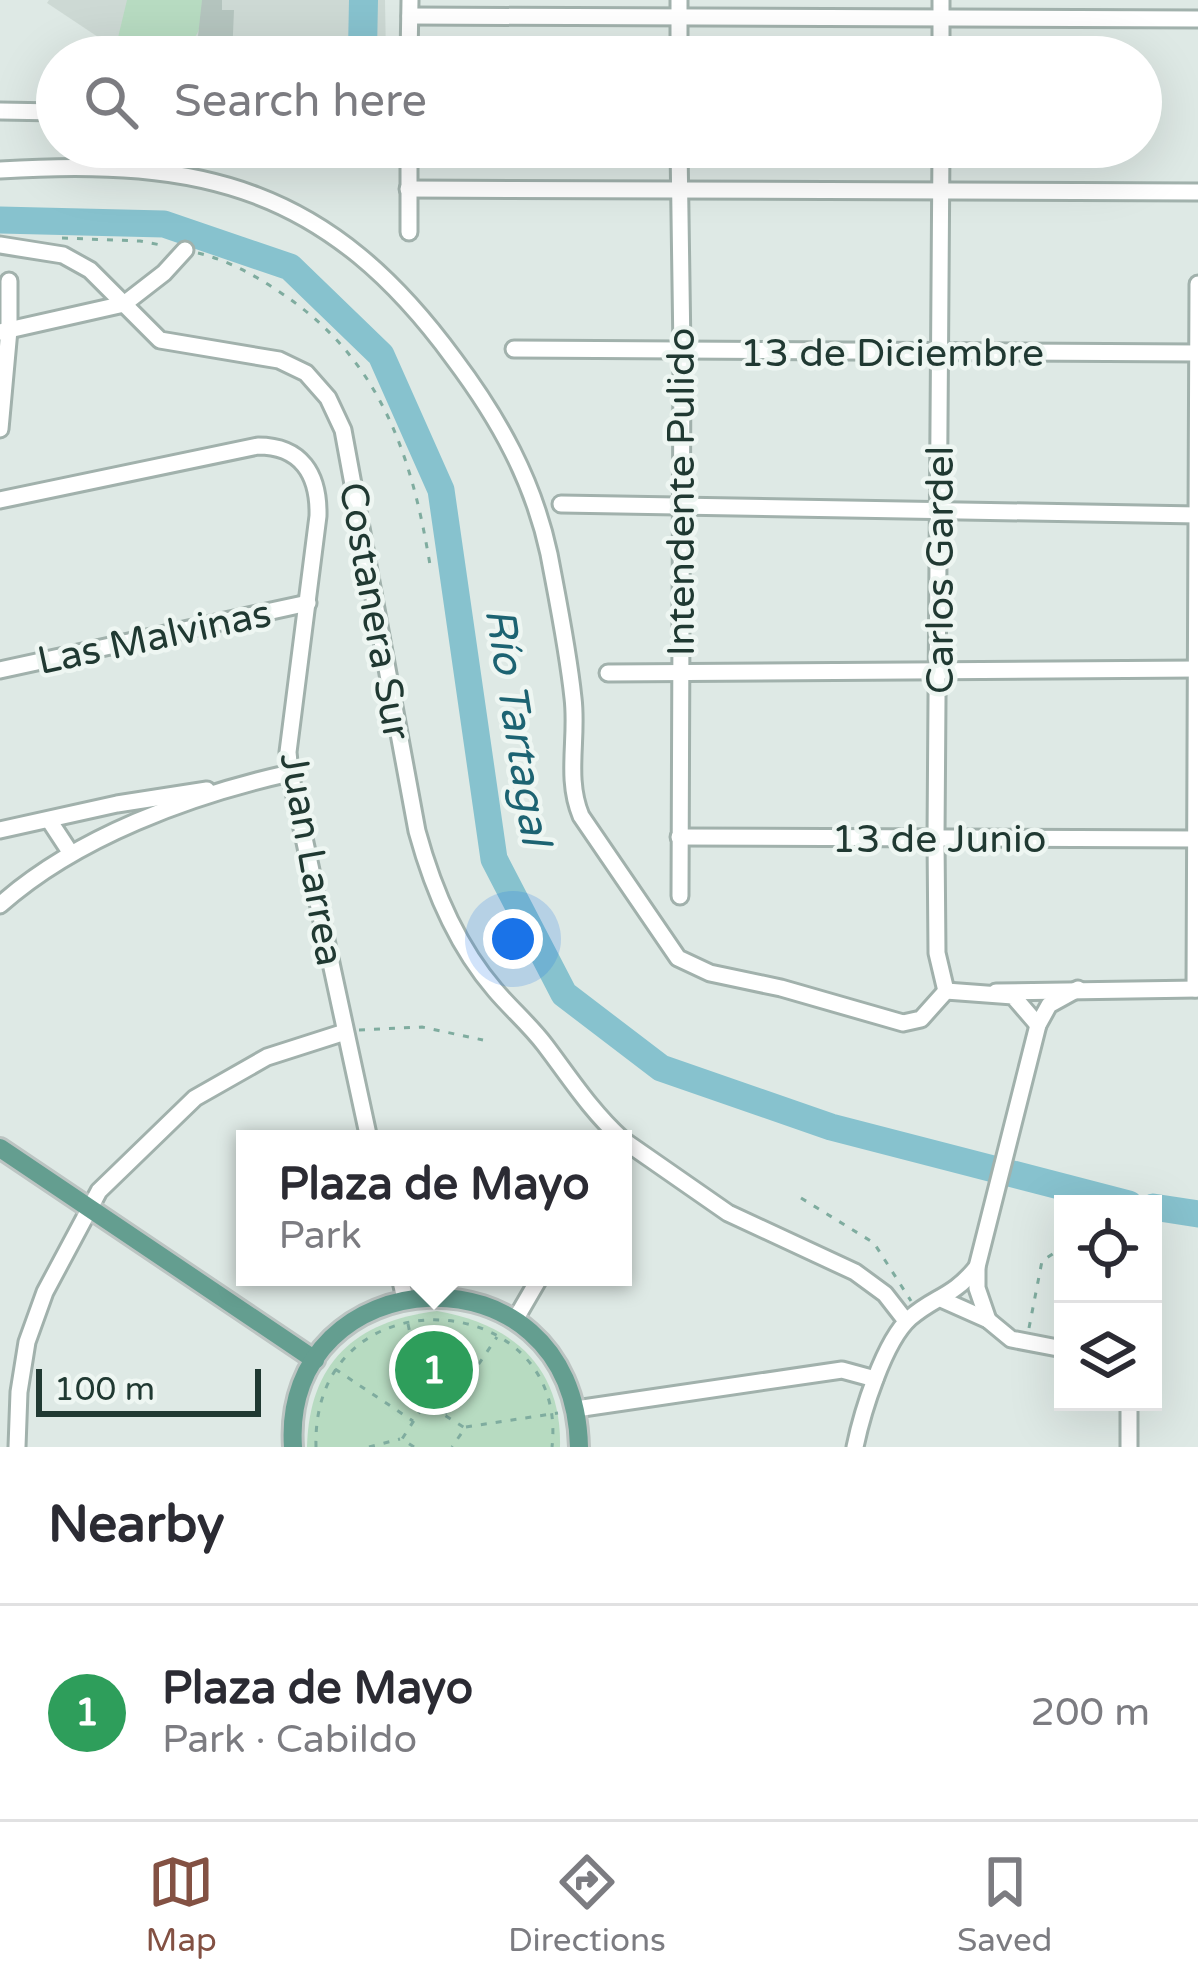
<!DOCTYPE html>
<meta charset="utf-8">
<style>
:root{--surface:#fff;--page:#f7f7f7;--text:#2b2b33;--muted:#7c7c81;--line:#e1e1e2;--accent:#835143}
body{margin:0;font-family:"Varela Round",sans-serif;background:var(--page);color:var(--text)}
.controls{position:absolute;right:36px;bottom:36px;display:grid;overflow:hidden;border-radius:0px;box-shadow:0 12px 48px #0002}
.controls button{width:108px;height:108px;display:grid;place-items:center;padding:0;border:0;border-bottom:3px solid var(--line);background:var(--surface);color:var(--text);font:60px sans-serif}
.scale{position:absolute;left:36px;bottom:30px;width:225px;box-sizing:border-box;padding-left:12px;border:6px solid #203932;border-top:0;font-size:33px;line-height:42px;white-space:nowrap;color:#203932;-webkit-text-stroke:9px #eef6f2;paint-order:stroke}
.you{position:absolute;left:513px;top:939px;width:42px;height:42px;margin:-30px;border:9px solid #fff;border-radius:50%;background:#1a73e8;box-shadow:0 0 0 18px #1a73e833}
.badge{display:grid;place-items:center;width:78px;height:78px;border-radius:50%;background:var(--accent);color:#fff;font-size:39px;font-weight:700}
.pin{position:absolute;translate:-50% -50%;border:6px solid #fff;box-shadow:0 3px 12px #0006}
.popup{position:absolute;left:236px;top:1130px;width:396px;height:156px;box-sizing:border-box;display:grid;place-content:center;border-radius:0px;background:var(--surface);filter:drop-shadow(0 3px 9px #0005);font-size:39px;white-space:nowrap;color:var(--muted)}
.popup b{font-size:45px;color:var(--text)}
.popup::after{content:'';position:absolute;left:50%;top:100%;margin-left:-24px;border:24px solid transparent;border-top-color:var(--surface)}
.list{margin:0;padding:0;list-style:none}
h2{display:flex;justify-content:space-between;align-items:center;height:156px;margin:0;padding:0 48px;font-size:51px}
h2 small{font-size:39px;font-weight:400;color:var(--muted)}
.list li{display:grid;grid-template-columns:78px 1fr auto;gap:36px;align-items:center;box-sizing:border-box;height:216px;padding:0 48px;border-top:3px solid var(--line)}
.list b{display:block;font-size:45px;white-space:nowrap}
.list p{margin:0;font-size:39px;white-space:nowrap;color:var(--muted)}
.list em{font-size:39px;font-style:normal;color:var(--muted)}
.icon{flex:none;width:66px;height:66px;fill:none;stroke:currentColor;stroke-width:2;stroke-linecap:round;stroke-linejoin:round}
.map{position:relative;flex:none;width:1198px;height:1447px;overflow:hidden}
.search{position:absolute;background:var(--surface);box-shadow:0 12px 48px #0002;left:36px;right:36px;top:36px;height:132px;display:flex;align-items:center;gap:30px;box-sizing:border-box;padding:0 42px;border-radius:66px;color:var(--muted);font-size:45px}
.sheet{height:372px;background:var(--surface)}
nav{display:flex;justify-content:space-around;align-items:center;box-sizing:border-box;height:168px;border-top:3px solid var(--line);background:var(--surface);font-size:33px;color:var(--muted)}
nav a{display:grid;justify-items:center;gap:6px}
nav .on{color:var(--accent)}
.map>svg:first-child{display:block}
</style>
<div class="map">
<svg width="1198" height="1447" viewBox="0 0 1198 1447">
<rect width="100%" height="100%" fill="#dee9e5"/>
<polygon fill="#cdd9d4" points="49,0 385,0 386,57 327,57 315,52 313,57 128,57 47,3"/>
<g fill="#b7dbc1">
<path d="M127 0H202C201 27 201 47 169 46V57H143L115 50Z"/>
<path d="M437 1311C512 1324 562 1366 560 1447H307C309 1363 355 1321 437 1311Z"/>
</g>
<polygon fill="#87c2ce" points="349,0 378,0 377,51 348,50"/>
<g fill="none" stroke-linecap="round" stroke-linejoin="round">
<g stroke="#87c2ce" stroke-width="27">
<polyline points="0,220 164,224 290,267 381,355 441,490 494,859 564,994 661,1068 831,1127 1129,1204"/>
<polyline points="1153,1207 1198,1214"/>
</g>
</g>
<polygon fill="#b4c4be" points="202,0 222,0 222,10 234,10 232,57 156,57 155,54 191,43 198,36"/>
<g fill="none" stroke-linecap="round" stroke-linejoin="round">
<g stroke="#a1b1ac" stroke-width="21">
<g id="minor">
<polyline points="941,0 941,57"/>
<polyline points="410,16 1198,19"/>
<polyline points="409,57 410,0"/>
<polyline points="679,57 679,0"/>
<polyline points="0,111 57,112"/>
<polyline points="679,147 682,351 680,896"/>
<polyline points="941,147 936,838 937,953 946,991"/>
<path d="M0 170C203 157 329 188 454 359 499 419 533 480 549 554 558 602 568 650 573 698 578 738 565 778 581 816L678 958 710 973 781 988 903 1023 921 1019 946 991"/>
<polyline points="408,189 1198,192"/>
<polyline points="409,232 409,147"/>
<path d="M0 245 63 255 90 270 160 340 279 360 306 373 328 398 343 430 417 831C432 886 457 946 495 990 511 1009 530 1025 545 1045 570 1078 591 1111 622 1139"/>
<polyline points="0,332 124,304 164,273 185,250"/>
<polyline points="514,349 1198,353"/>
<polyline points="0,429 9,330 9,281"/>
<path d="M0 500 258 446C301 446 319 474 318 516L288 752 290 773 369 1139"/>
<polyline points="561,504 1198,515"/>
<polyline points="0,670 308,603"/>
<polyline points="608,673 1198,669"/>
<polyline points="49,820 70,852"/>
<polyline points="0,830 117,804 207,790"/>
<polyline points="679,837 1198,839"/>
<path d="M0 905C76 837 191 795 290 773"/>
<polyline points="1195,989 1198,284"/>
<polyline points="946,991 1013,996 1038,1025"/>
<polyline points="996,992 1198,989"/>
<polyline points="623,1140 728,1213 855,1272 885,1294 906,1321"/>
<polyline points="400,1277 405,1299"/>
<polyline points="943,1300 988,1320 1011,1339 1063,1349"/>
<polyline points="515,1320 540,1277"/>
<polyline points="988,1320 977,1288 977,1267 1038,1025 1049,1005 1078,989"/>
<polyline points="576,1409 842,1370 875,1379"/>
<polyline points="17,1447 19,1392 27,1342 45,1292 99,1191 195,1098 267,1057 345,1032"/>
<path d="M855 1447C862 1413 884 1341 910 1318 935 1296 952 1298 977 1267"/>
<polyline points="1129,1447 1129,1402"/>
</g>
</g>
<g stroke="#bcc4c2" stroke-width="24">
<g id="major">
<polyline points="0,1148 315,1360"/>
<path d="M293 1447C280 1259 574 1237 579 1447"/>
</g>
</g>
<g stroke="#7fac9f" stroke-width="3" stroke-dasharray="6 9" stroke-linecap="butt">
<polyline points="62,238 140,241 166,246"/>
<path d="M198 253C226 260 251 273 275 289 377 354 411 449 430 565"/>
<polyline points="359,1030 422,1027 483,1040"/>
<polyline points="801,1198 874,1243 911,1301"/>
<polyline points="408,1324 425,1403 465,1428 452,1447"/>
<polyline points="1029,1328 1042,1261 1063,1247"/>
<polyline points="335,1369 413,1421"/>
<polyline points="445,1414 497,1337"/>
<polyline points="466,1427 558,1413"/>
<path d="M316 1447C311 1269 570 1286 552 1447"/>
<polyline points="369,1447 400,1439"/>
<polyline points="414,1447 402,1439 424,1405"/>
</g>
<use href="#minor" stroke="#fff" stroke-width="15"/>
<use href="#major" stroke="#649e90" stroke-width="18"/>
</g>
<g text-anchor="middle" stroke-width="9" stroke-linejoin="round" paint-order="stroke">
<g font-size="39" fill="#203932" stroke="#eef6f2">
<text x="892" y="366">13 de Diciembre</text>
<text transform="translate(680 492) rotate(-90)" y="14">Intendente Pulido</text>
<text transform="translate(939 570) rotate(-90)" y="14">Carlos Gardel</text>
<text transform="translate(376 611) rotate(80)" y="14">Costanera Sur</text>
<text transform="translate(154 636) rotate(-12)" y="14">Las Malvinas</text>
<text x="939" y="852">13 de Junio</text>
<text transform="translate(313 859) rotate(80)" y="14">Juan Larrea</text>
</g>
<g font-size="42" font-style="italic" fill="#1c6372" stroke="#eef6f2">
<text transform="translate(519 726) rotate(81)" y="15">Río Tartagal</text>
</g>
</g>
</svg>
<div class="controls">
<button><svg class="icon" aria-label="locate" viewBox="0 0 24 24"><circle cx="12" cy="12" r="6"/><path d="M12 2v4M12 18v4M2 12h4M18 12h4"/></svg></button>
<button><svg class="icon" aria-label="layers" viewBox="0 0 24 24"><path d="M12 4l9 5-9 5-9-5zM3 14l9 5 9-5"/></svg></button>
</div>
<div class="scale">100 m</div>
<div class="you"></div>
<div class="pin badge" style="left:434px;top:1370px;background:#2e9e5b">1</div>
<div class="popup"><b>Plaza de Mayo</b>Park</div>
<div class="search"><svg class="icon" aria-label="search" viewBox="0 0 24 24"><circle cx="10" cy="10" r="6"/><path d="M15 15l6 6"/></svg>Search here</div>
</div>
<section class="sheet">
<h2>Nearby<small></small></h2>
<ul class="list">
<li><span class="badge" style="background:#2e9e5b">1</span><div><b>Plaza de Mayo</b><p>Park · Cabildo</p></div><em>200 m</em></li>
</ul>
</section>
<nav>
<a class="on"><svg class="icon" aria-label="map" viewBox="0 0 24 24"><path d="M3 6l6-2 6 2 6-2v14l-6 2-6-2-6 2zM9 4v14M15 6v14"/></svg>Map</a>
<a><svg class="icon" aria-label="directions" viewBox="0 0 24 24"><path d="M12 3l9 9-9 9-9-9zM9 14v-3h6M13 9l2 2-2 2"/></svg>Directions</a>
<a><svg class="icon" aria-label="saved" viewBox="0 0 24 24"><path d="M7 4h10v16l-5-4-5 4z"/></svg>Saved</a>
</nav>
